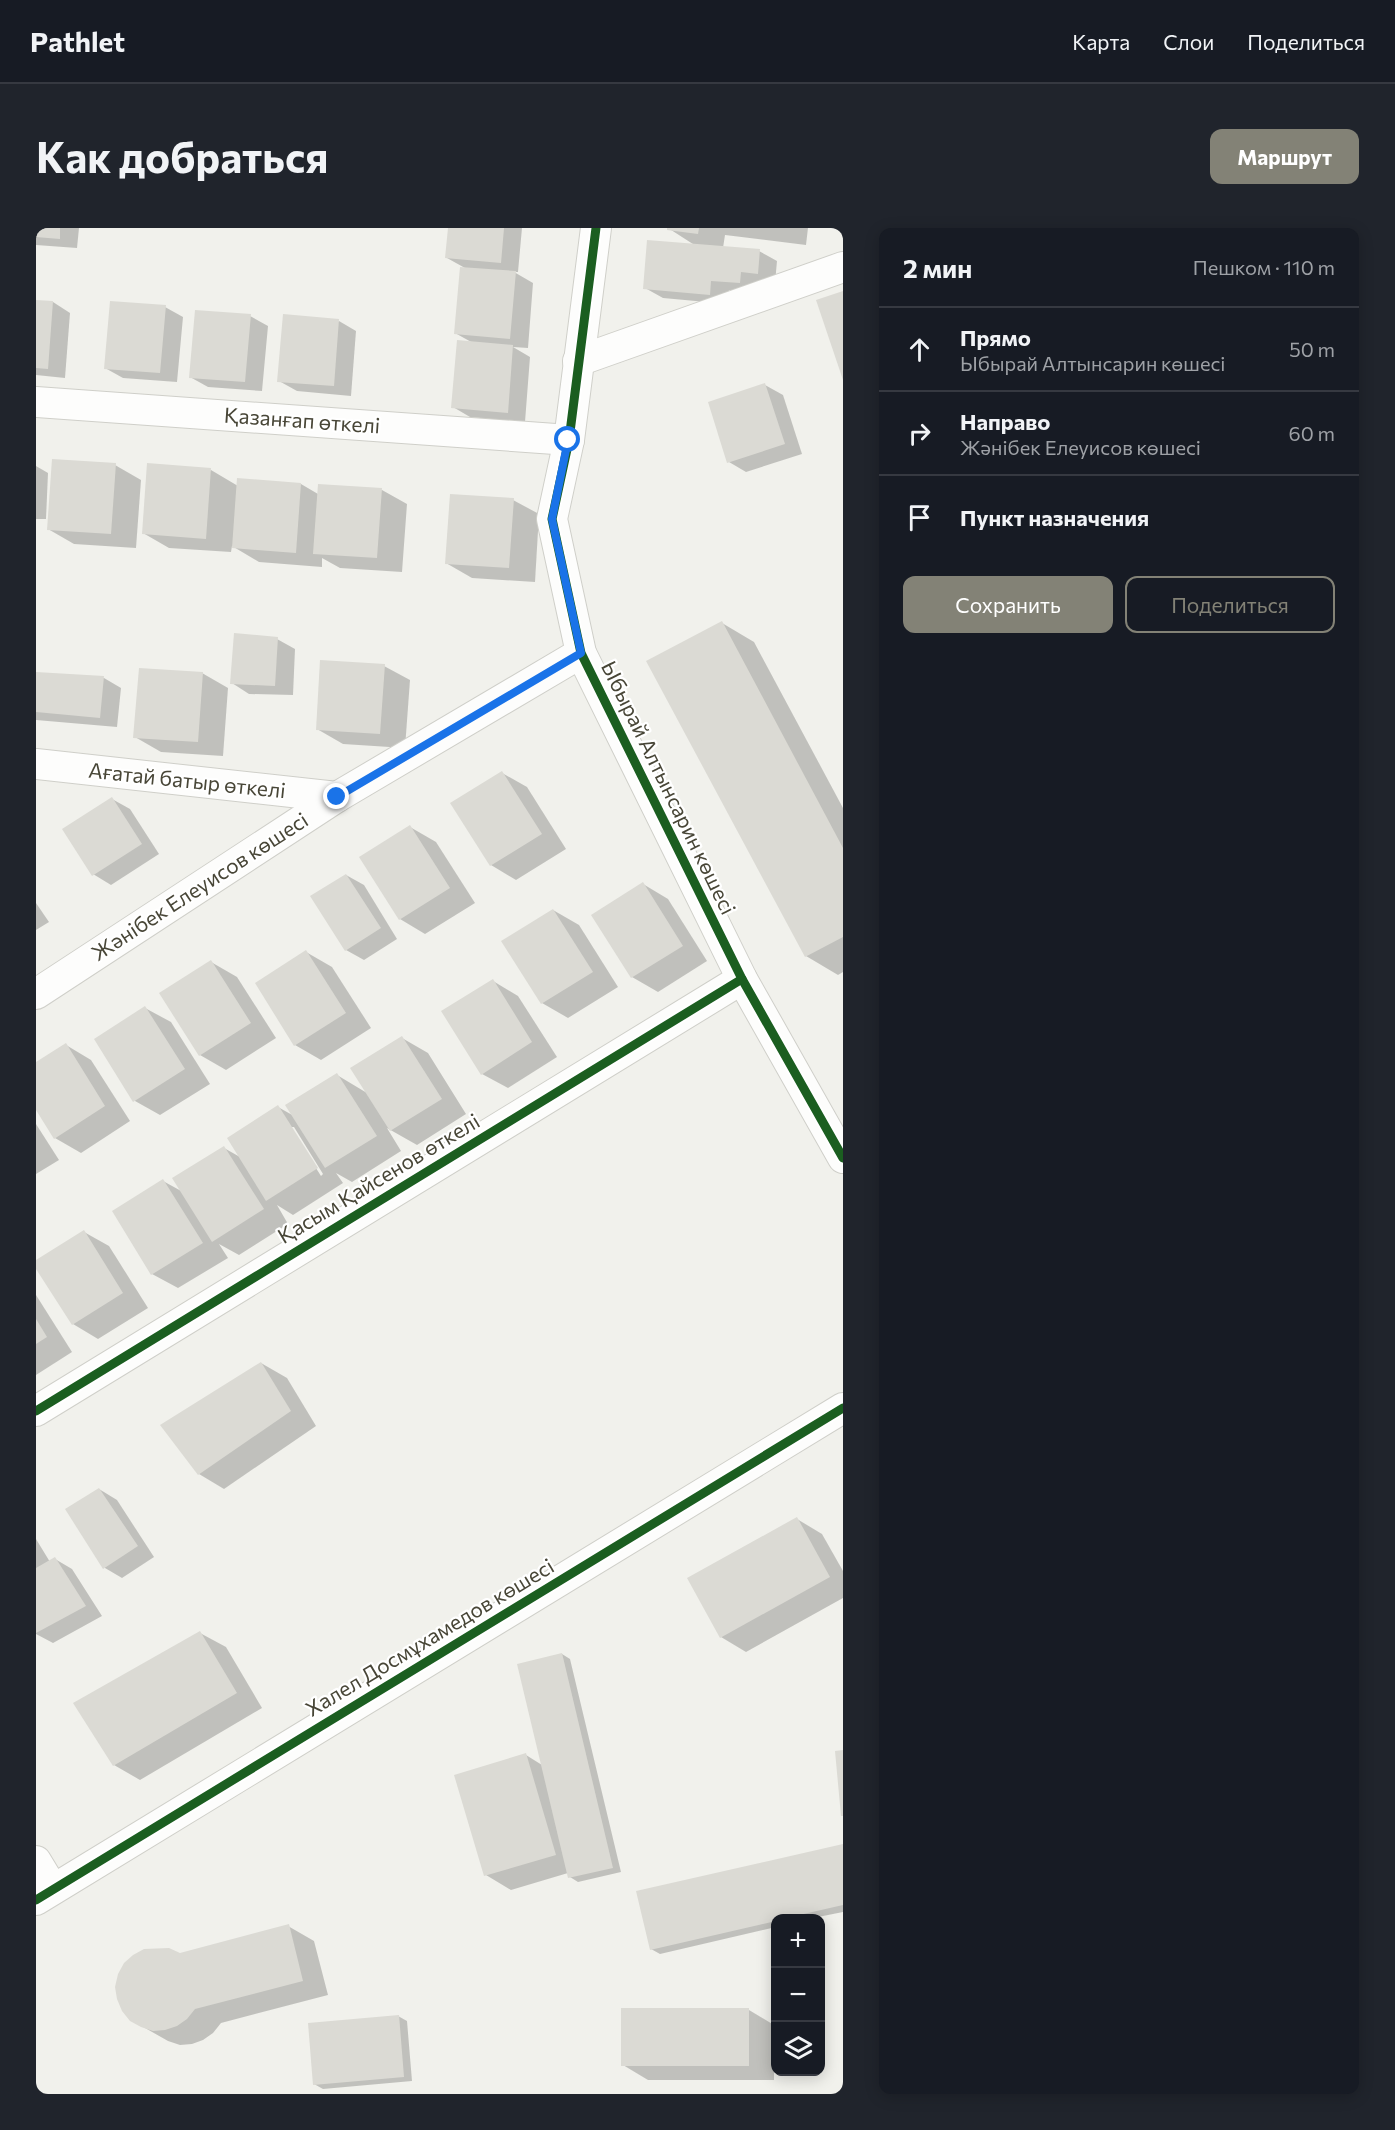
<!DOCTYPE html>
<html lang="ru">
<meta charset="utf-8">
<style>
:root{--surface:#171b24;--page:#20242c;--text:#f1f3f6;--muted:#9ea1a6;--line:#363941;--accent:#838276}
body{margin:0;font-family:Commissioner,sans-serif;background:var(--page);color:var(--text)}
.controls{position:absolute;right:18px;bottom:18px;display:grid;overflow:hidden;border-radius:12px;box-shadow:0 3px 15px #0003}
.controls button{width:54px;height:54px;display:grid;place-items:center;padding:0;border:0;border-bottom:2px solid var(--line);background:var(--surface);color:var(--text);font:30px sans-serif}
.stop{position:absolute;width:18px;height:18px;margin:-14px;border:4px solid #1a73e8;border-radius:50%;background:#fff}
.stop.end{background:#1a73e8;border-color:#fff;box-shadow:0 2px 6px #0008}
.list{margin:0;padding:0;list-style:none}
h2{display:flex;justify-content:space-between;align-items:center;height:78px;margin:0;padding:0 24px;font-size:26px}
h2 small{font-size:20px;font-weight:400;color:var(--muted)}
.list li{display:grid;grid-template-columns:39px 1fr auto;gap:18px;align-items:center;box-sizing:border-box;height:84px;padding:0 24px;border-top:2px solid var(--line)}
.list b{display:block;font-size:22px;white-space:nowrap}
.list p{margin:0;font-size:20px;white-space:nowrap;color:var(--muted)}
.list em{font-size:20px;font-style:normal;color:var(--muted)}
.actions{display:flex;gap:12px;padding:18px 24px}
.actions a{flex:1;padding:14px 0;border:2px solid var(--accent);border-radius:12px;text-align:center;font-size:21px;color:var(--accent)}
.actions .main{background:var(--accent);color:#fff}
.icon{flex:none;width:33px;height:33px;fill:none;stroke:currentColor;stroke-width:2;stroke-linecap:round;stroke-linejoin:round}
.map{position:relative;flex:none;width:807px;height:1866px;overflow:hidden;border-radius:12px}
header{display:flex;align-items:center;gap:36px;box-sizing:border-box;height:84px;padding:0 30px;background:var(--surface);border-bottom:2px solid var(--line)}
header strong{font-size:28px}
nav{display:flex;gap:33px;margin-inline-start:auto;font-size:21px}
.intro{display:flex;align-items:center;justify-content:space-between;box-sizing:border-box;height:144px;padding:0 36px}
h1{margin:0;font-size:42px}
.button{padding:15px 27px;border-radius:12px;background:var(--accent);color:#fff;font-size:21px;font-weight:700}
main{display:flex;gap:36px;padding:0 36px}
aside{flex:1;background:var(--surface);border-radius:12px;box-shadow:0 3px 15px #0003}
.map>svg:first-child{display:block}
</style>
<header>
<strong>Pathlet</strong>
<nav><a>Карта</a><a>Слои</a><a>Поделиться</a></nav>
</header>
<div class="intro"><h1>Как добраться</h1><a class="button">Маршрут</a></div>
<main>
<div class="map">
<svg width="807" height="1866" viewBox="0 0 807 1866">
<rect width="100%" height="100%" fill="#f1f1ec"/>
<g fill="#0003" fill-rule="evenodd">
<polygon points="0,0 43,0 41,20 0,17"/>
<polygon points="413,0 486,0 482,44 478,44 497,55 492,120 477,119 494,129 489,194 434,189 417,179 437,115 419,105 429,40 411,30"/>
<polygon points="632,0 772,0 770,17 689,7 687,20 723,23 741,33 739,55 721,64 693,62 692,76 627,70 609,60 660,18"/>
<polygon points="0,73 17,74 34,85 29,150 0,147"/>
<polygon points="129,79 147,89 141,154 87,150 69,140"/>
<polygon points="214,88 232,98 226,163 172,159 154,149"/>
<polygon points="303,93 320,103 315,168 261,163 243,153"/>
<polygon points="729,157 747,167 766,226 710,244 693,234"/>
<polygon points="79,237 105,252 100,320 38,316 12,301"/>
<polygon points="0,238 12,245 10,291 0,291"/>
<polygon points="175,242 202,258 202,252 265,256 282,266 346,262 371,276 366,344 304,340 286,330 286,339 223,334 196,318 195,324 133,320 107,305"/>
<polygon points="477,272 503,286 499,354 436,350 410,335"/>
<polygon points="686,395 718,414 807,580 807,744 802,747 770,728"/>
<polygon points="241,411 259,421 257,467 213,466 196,455"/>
<polygon points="348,438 374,452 369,520 307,516 281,501"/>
<polygon points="166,445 192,460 187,528 125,524 99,509"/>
<polygon points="0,446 68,450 85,460 81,499 0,492"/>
<polygon points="466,545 491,559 530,621 480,652 455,637"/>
<polygon points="76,571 94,581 123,626 75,657 57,646"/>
<polygon points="374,599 400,614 439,675 389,706 364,691"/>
<polygon points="310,647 328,657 361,711 328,732 310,722"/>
<polygon points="607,656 632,671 671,733 622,764 596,749"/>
<polygon points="0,675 13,694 0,702"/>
<polygon points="517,682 543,697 582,759 532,790 506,775 468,714"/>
<polygon points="270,724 296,739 335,800 285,832 259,817"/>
<polygon points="175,734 201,749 240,810 190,842 164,827"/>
<polygon points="457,753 482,768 521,829 472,860 446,846"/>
<polygon points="109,780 135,794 174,856 124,887 99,873"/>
<path d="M366 810 392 825 430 886 381 917 351 900 365 923 316 954 300 945 307 955 257 987 241 977 252 996 203 1027 183 1016 192 1030 142 1060 116 1046 127 953 147 964 188 920 204 929 242 879 258 888 301 847 331 865ZM254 899H258L287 946 285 948Z"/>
<polygon points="30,817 55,832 94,893 45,925 19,910 0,880 0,836"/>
<polygon points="0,896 23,932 0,946"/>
<polygon points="48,1004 73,1018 112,1080 62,1111 37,1096 0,1038 0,1034"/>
<polygon points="0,1067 36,1124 0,1147"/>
<polygon points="225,1135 251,1150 280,1198 188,1261 163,1246"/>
<polygon points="63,1261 81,1272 118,1329 86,1350 69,1340"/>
<polygon points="761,1291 786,1306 807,1343 807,1370 710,1424 685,1409"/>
<polygon points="0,1311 14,1334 19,1331 36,1341 66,1388 17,1415 0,1406"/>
<polygon points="164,1405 190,1419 226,1480 104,1552 78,1537"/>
<polygon points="526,1426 534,1431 585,1644 542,1654 534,1649 532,1645 475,1662 450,1647 490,1527 506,1537"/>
<polygon points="807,1617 807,1684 777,1690 740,1690 740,1699 624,1726 615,1721"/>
<polygon points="252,1698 278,1713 292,1767 185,1795 177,1805 167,1812 156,1816 144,1817 132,1813 95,1792"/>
<polygon points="713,1782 738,1797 738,1852 612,1852 587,1837"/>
<polygon points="362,1788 371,1793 376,1853 287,1861 278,1856"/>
</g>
<g fill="#dbdad4">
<polygon points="0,0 24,0 24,11 0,9"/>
<polygon points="412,0 468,0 465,35 409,30"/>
<polygon points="631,0 663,0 662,6 631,2"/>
<polygon points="611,12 724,21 722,46 705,44 704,55 675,53 674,67 607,61"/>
<polygon points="424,39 480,43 474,111 418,106"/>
<polygon points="807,63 807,152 780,72"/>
<polygon points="0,72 17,73 12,141 0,140"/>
<polygon points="74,73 130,77 124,145 68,141"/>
<polygon points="159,82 215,86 209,154 153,150"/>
<polygon points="247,86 303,91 298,158 241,154"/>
<polygon points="421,112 477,117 472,185 415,180"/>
<polygon points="729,155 749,216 691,235 672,174"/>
<polygon points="16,231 80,235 75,306 11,302"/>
<polygon points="111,235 175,240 170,311 106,306"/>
<polygon points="201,250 265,255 260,325 196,320"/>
<polygon points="282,256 346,260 341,330 277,326"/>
<polygon points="414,266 478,270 473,340 409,336"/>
<polygon points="686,393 807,620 807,709 769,729 610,433"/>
<polygon points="198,405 242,409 239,458 194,456"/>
<polygon points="284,432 349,436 344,506 280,502"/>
<polygon points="103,440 167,444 162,514 97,510"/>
<polygon points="0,444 68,448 64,490 0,484"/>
<polygon points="466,543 506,606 454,638 414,575"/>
<polygon points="76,569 106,616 56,648 26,601"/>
<polygon points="374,597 414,660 363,692 323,629"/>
<polygon points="310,646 345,700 309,723 274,668"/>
<polygon points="607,654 647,718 595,750 555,687"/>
<polygon points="517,681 557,744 505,776 465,713"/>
<polygon points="270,722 310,785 258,818 219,755"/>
<polygon points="175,732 215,795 163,828 123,765"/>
<polygon points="457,751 496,814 445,847 405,783"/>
<polygon points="109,778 149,841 97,874 58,811"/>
<polygon points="366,808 406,871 354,903 314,840"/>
<polygon points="30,815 69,878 18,911 0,882 0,834"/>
<polygon points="301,845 341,908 289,940 249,877"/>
<polygon points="242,877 282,940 230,973 191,910"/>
<polygon points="188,918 228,981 176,1014 136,950"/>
<polygon points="127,951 167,1015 115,1047 76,983"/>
<polygon points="48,1002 87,1065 36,1097 0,1041 0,1032"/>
<polygon points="0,1091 11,1109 0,1116"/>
<polygon points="225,1134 255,1183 162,1247 124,1197"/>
<polygon points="63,1260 102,1318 67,1341 29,1281"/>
<polygon points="761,1289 794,1349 684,1410 651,1350"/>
<polygon points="19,1329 50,1378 0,1405 0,1340"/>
<polygon points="164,1403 201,1465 77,1538 37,1475"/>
<polygon points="526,1425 577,1640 532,1650 481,1436"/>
<polygon points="807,1522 807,1588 805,1588 799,1523"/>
<polygon points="490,1525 520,1627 448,1648 418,1547"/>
<polygon points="807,1616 807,1677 750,1690 740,1690 740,1693 614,1722 600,1663"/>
<polygon points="253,1696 267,1753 159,1781 151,1791 141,1798 129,1802 117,1803 105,1799 94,1793 86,1783 81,1771 79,1759 82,1746 88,1735 97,1727 108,1721 133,1720 144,1725"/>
<rect x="585" y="1780" width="128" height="58"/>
<polygon points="363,1787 368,1849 277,1857 272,1795"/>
</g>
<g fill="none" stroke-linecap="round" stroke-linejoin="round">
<g stroke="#cfcfc9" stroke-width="32">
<g id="minor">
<polyline points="560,0 533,212 516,291 545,425 706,751 807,930"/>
<polyline points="542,133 807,39"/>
<polyline points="0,174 533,212"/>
<polyline points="0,536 301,569"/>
<polyline points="0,766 301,569 545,425"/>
<polyline points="0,1183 706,751"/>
<polyline points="0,1633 17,1661"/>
<polyline points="0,1672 807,1180"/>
</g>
</g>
<use href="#minor" stroke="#fdfdfc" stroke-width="30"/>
<g stroke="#fff" stroke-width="13">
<g id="cycleway">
<polyline points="560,0 533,212 516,291 545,425 706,751 807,930"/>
<polyline points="0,1183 706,751"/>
<polyline points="0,1672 807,1180"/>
</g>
</g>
<use href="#cycleway" stroke="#1b5e20" stroke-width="9"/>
</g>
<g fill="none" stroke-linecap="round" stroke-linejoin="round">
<polyline stroke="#1a73e8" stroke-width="8" points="301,569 545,425 516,291 532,212"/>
</g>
<g text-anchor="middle" stroke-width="4.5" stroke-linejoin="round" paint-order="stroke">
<g font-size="21" fill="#484637" stroke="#fff">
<text transform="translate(266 193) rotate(4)" y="7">Қазанғап өткелі</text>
<text transform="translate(151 553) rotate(6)" y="7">Ағатай батыр өткелі</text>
<text transform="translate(632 560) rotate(64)" y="7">Ыбырай Алтынсарин көшесі</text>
<text transform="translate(164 659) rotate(-33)" y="7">Жәнібек Елеуисов көшесі</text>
<text transform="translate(343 951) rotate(-31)" y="7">Қасым Қайсенов өткелі</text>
<text transform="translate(394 1410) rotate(-31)" y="7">Халел Досмұхамедов көшесі</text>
</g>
</g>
</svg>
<div class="controls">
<button>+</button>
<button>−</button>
<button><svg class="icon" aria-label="layers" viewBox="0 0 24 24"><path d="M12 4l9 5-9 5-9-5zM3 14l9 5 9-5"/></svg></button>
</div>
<div class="stop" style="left:532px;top:212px"></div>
<div class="stop end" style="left:301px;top:569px"></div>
</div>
<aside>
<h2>2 мин<small>Пешком · 110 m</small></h2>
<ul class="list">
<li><svg class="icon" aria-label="ahead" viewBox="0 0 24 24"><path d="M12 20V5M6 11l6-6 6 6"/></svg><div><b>Прямо</b><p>Ыбырай Алтынсарин көшесі</p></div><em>50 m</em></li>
<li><svg class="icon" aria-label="right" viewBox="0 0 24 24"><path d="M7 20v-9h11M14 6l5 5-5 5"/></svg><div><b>Направо</b><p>Жәнібек Елеуисов көшесі</p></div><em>60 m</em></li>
<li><svg class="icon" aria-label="arrive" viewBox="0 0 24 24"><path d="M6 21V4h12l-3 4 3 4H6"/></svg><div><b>Пункт назначения</b></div></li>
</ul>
<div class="actions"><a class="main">Сохранить</a><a>Поделиться</a></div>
</aside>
</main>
